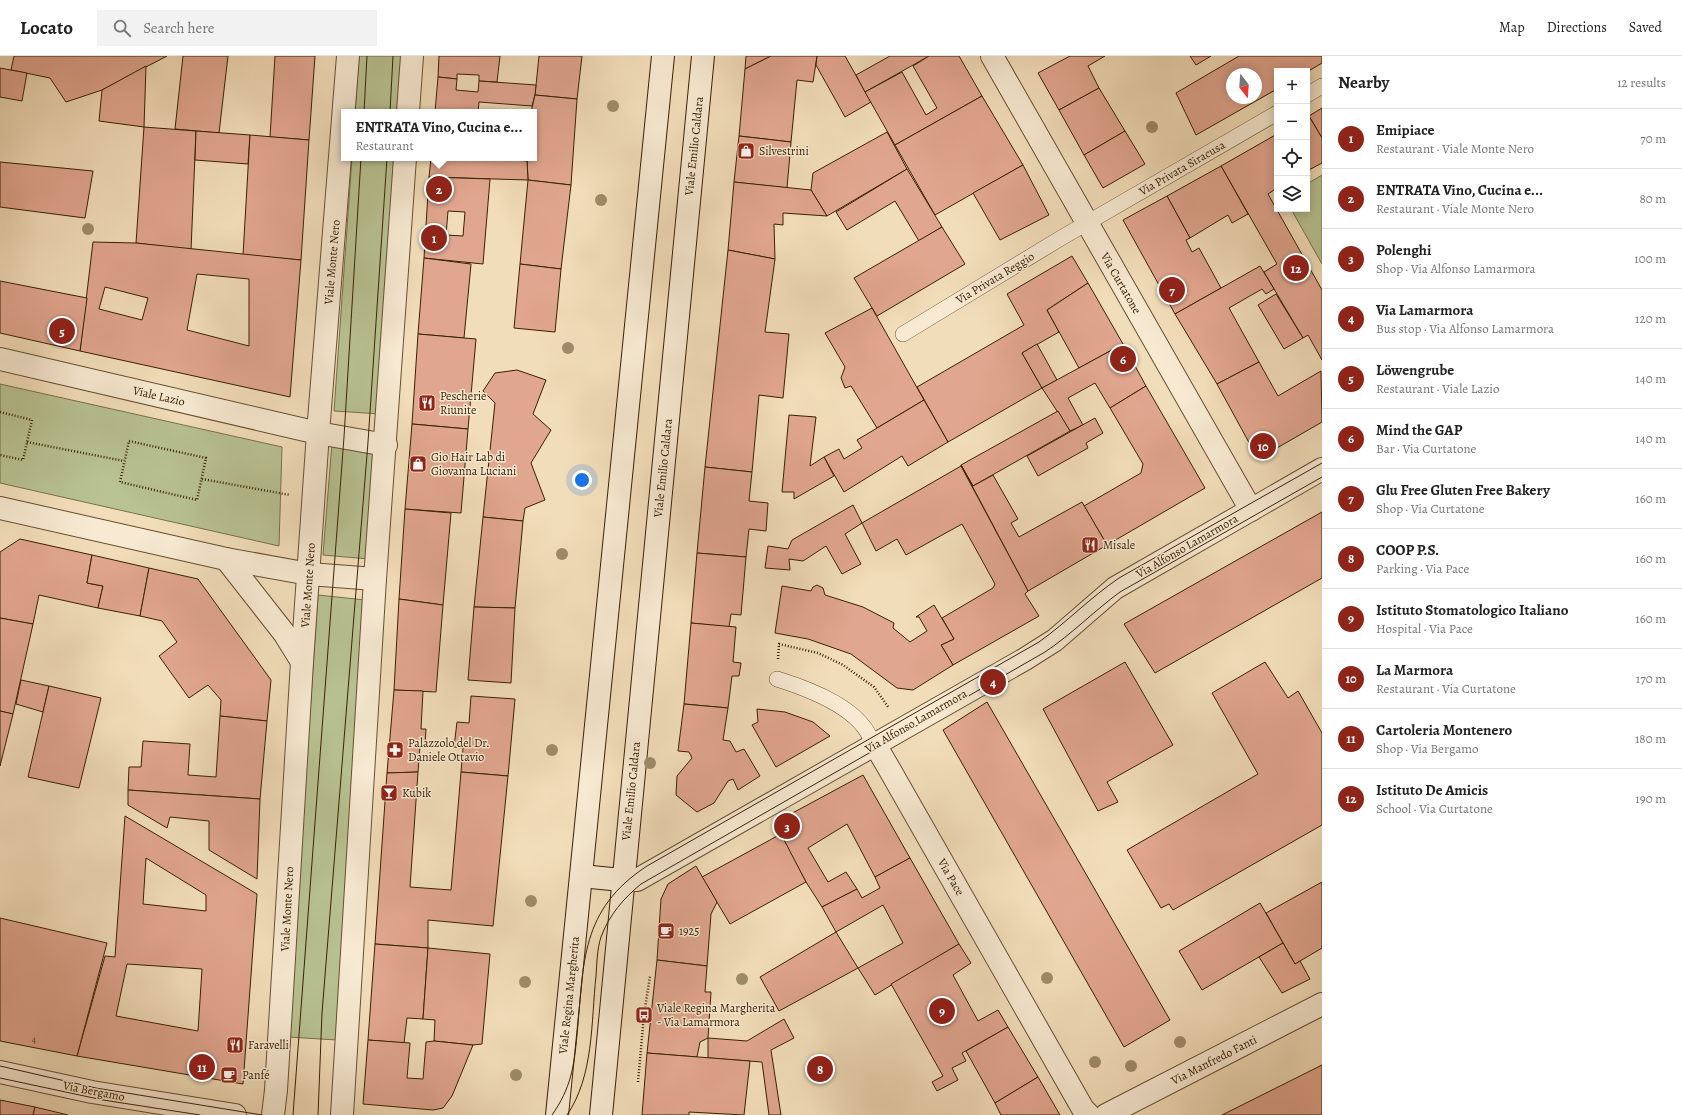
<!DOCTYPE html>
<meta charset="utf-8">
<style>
:root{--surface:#fff;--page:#f2f2f2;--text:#222;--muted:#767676;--line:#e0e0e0;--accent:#8f2418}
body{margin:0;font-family:Alegreya,serif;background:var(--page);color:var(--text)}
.controls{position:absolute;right:12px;top:12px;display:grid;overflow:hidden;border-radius:0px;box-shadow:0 2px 10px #0003}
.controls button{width:36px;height:36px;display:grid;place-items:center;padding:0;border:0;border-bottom:1px solid var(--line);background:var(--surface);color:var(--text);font:20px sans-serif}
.compass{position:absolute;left:1226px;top:12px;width:36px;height:36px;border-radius:50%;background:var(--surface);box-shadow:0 2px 10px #0003;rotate:163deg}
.you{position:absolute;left:582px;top:424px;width:14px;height:14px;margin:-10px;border:3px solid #fff;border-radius:50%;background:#1a73e8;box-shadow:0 0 0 6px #1a73e833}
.badge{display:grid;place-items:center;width:26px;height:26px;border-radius:50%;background:var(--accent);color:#fff;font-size:13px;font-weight:700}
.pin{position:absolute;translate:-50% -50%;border:2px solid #fff;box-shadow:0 1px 4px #0006}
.popup{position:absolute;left:341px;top:53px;width:196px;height:52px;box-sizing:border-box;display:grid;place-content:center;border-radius:0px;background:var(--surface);filter:drop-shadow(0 1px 3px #0005);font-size:13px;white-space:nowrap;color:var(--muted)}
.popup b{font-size:15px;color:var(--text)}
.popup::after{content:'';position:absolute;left:50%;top:100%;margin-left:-8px;border:8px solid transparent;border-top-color:var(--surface)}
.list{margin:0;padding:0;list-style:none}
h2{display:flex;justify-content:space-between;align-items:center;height:52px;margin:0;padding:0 16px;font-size:17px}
h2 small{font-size:13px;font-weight:400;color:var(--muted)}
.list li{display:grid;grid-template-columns:26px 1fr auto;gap:12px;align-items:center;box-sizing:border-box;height:60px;padding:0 16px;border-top:1px solid var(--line)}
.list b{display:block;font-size:15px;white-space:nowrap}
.list p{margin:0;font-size:13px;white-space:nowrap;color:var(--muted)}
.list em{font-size:13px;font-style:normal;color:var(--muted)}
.icon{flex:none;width:22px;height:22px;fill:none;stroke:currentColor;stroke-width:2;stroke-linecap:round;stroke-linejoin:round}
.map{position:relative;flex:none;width:1322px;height:1059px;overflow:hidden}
header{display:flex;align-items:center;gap:24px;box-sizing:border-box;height:56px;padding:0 20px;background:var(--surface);border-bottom:1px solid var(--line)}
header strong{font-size:19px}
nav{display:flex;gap:22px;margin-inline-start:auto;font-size:14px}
.search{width:280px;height:36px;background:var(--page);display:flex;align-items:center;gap:10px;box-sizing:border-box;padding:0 14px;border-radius:0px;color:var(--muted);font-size:15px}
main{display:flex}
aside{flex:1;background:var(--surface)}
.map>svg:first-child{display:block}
</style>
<header>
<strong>Locato</strong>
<div class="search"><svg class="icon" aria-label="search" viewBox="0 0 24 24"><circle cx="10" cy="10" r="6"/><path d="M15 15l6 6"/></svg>Search here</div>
<nav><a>Map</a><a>Directions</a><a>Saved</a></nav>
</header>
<main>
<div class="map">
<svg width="1322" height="1059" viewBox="0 0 1322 1059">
<rect width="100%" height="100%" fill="#f2ddba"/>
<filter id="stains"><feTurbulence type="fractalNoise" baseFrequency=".005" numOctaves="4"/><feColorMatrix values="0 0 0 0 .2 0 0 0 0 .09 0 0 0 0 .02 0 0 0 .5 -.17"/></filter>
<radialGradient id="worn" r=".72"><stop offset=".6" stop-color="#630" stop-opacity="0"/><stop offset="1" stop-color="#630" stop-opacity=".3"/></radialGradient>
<g fill="#b8c292" stroke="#78714a">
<polygon points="359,0 403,0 400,56 355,56"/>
<polygon points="352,102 397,102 381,358 334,355"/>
<polygon points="1322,119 1322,208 1291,153 1307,153 1307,128"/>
<polygon points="0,328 282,391 279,490 0,427"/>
<polygon points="332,387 377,389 369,503 323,499"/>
<polygon points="318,539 365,544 337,984 288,981"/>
</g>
<g fill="#e1a68f" stroke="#392002" fill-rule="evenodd">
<polygon points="14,0 167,0 102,34 66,46 50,22 11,14"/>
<polygon points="183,0 228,0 219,77 175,73"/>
<polygon points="275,0 315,0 309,84 270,81"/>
<polygon points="439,0 500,0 497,26 479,25 479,19 457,18 457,23 438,21"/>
<polygon points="539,0 582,0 577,43 535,39"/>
<polygon points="746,0 771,0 745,13"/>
<polygon points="771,0 817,0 813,26 797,24 791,86 739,80 745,13"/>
<polygon points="817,0 845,0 871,46 845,61 816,9"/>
<polygon points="890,0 929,0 865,36 856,19"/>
<polygon points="929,0 959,0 982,40 895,89 865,36 902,16 926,59 937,52 913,10"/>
<polygon points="1070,0 1105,0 1088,10 1099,32 1059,54 1038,17"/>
<polygon points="1190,0 1211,0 1196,9"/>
<path d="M1239 0H1322V7L1307 16 1277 15V33L1196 79 1176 37ZM1232 18H1256V42H1232Z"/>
<polygon points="146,10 144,71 99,65 102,34"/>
<polygon points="0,12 27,17 22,45 0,41"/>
<polygon points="438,21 457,23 456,34 478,36 479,25 536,29 535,39 532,50 479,46 478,56 435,56"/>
<polygon points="1099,32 1125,75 1084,99 1059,54"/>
<polygon points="535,39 577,43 571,129 528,124 527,102 534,102 534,56 531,56"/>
<polygon points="982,40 1023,109 935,159 895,89"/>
<polygon points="1322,52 1322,82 1309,60"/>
<polygon points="1309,60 1322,82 1322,107 1307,115 1307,61"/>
<polygon points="144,71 196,75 191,194 136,187"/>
<polygon points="196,75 250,79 248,108 195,104"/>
<polygon points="1125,75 1145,108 1103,132 1084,99"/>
<polygon points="887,76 907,113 827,160 811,134 813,117"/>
<polygon points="1277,78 1277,132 1268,138 1322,234 1322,304 1308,279 1303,282 1264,216 1277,208 1221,110"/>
<polygon points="250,79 309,84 301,204 243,199"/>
<polygon points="739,80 791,86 787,132 734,126"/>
<polygon points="431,102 491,102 527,105 528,124 429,121"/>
<polygon points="0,106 93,115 85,162 0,151"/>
<polygon points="1023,109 1049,159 1000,184 973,137"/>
<polygon points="1221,110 1248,158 1232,167 1228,159 1190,182 1167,140"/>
<polygon points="907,113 942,171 919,185 895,145 847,174 836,156"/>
<path d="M429 121 490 123 483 208 424 202ZM448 155 465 156 463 180 446 179Z"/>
<polygon points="528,124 571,129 561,213 520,208"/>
<polygon points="734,126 811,134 827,160 783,157 783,169 774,168 775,203 728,194"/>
<polygon points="1167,140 1190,182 1186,184 1192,196 1199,192 1221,232 1175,258 1123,164"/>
<polygon points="942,171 965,208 877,260 854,222"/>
<path d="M93 186 136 187 301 204 290 341 80 295ZM197 218 249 223V290L187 274ZM105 231 148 242 142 264 99 253Z"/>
<polygon points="728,194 775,203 765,276 789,278 783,342 759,339 752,416 705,411"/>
<polygon points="1072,200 1088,227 1047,254 1059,276 1022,297 1042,332 948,386 917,331 1024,269 1007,238"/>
<polygon points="424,202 471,208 464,282 418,278"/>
<polygon points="520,208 561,213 555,276 514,272"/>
<polygon points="1260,210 1274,233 1266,238 1262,233 1229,252 1259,306 1217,328 1175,258"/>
<polygon points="0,225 87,242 80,295 0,277"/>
<polygon points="1088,227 1123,288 1079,312 1047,254"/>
<polygon points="1276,238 1303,282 1284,293 1258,249"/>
<polygon points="872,252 924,344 877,372 851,330 845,332 841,322 845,311 825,277"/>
<polygon points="418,278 476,283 468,373 412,368"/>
<polygon points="1037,288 1057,324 1042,332 1022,297"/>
<polygon points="1123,288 1146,330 1110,352 1095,327 1068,342 1083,369 1070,375 1042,332"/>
<polygon points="1259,306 1278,340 1321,315 1322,366 1258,403 1217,328"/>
<polygon points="517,314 546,324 533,358 551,374 531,407 545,444 525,452 523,465 483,461 495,347 483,335 495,317"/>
<polygon points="1146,330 1205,432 1107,489 1084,450 1141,417 1143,408 1110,352"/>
<polygon points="924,344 948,386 908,410 902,400 844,436 824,401 839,393 844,403 862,392 857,384"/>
<polygon points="1058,355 1070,375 973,430 961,409"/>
<polygon points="789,359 816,361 810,410 824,401 834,420 794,443 794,436 782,436"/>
<polygon points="1095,362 1103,377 1086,387 1088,392 1038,420 1027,400"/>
<polygon points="412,368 468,373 461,457 405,453"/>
<polygon points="961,409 973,430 993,419 1018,463 1011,467 1019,481 1082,446 1107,489 1028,535"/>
<polygon points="961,410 1028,535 1025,538 1039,560 953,609 941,589 954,583 942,562 993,532 995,528 962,468 906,499 897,483 876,495 862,467"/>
<polygon points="705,411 752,416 749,445 768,447 766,475 749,473 746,501 697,497"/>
<polygon points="853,449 862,467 845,478 861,508 842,518 826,490 803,505 789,503 790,514 765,512 768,490 788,493 792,484"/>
<polygon points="405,453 451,457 443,549 399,543"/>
<polygon points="1322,456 1322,522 1155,617 1124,568"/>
<polygon points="483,461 523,465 515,552 474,551"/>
<polygon points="20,483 92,499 87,527 103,530 98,552 39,539 33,568 0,562 0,496"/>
<polygon points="697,497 746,501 741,559 731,558 729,571 691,567"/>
<polygon points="92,499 149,512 140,560 98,552 103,530 87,527"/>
<polygon points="149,512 198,523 271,624 267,665 220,660 221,644 208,629 189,642 159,600 177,586 162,565 140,560"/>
<polygon points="817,529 823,532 825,539 863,551 894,567 893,572 910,586 927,575 919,561 916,561 934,549 954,583 941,589 953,609 913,634 897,632 851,598 808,583 775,577 782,530 811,535 813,531"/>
<polygon points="399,543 443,549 436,636 394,634"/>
<polygon points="474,551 515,552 511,627 468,624"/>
<polygon points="0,562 33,568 13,658 0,655"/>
<polygon points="691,567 736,571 733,606 741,607 739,620 732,620 728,652 684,648"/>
<polygon points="1125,606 1173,689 1107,726 1118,746 1098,755 1043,653"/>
<polygon points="1265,606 1288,642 1298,635 1322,677 1322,769 1173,854 1169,848 1161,852 1127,794 1258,718 1212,637"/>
<polygon points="21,624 49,630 43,656 16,648"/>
<polygon points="49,630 101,642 79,732 28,721"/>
<polygon points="394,634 423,635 421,673 426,673 425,690 420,690 418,716 387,717"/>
<polygon points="471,640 515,643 508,720 461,716 463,692 454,691 457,666 469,667"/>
<polygon points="987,646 1170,964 1124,991 943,674"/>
<polygon points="684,648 728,652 723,684 730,685 736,696 744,693 760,720 738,734 733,723 728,725 714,747 697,756 676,739 677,720 692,702 689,696 678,695"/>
<polygon points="757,653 785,656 813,666 830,680 776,711 752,669 758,666"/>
<polygon points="0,655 13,658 0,710"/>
<polygon points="220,660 267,665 260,743 128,734 129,711 141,711 143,685 190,688 188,719 216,721"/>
<polygon points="418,716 410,831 451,834 461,716 508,720 493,870 428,864 428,892 375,888 387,717"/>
<polygon points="863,719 910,802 875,821 847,768 808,792 828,826 846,816 857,833 822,851 806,826 774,767"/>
<polygon points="128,734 260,743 257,823 209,794 209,765 170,761 167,772 128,749"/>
<path d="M125 760 257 838 243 1028 77 1000 105 900 115 901ZM146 802 206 839V855L143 848ZM127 908 202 913 198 975 116 960Z"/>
<polygon points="781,778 806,826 730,868 702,821"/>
<polygon points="910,802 959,888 875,939 858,912 903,887 883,849 836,876 822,851 857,833 862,842 880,832 875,821"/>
<polygon points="696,810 717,846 711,858 707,910 657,904 661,843 668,828"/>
<polygon points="1322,826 1322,892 1295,908 1266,857"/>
<polygon points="1260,847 1283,887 1202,934 1179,895"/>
<polygon points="0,862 107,887 77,1000 0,985"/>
<polygon points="836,876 858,912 779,955 760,921"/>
<polygon points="1283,887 1295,908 1300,905 1310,923 1282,937 1259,901"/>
<polygon points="375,888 428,892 423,963 407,962 404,987 368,984"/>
<polygon points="959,888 971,907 953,919 978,965 998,954 1008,971 962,997 966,1005 952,1012 958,1024 937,1035 932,1026 943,1020 891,928"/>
<polygon points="428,892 490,898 482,988 473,989 434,985 435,964 423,963"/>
<polygon points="657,904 707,910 705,936 711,936 708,982 700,986 697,1001 647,997"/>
<polygon points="784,963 794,982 771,994 781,1059 769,1059 762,1006 708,1002 708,982 747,985"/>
<polygon points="1008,971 1038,1021 995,1047 966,995"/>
<polygon points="368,984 410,987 407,1022 423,1023 426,986 434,985 473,989 452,1040 443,1052 433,1054 363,1048"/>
<polygon points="647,997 750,1005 744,1059 689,1056 689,1059 642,1059"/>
<polygon points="1322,1009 1322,1059 1222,1059"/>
<polygon points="1038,1021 1060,1059 1001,1059 995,1047"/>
<polygon points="0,1044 35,1051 33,1059 0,1059"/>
<polygon points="35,1051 64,1058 68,1059 33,1059"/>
</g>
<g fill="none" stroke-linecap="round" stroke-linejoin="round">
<g stroke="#674f30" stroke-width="16">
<g id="service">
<polyline points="1307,39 1322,30"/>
<polyline points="903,278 1061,182 1277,57"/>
<path d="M777 623C809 633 865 653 873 690"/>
</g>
</g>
<g stroke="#674f30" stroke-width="24">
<g id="minor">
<polyline points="992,0 1251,454"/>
<polyline points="0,303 318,377"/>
<polyline points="0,452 226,503 309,518"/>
<polyline points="226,503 284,577 302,606"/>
<polyline points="873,690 877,692 887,709 1083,1053 1089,1059"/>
<polyline points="622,824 637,824 1025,603 1055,584 1115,532 1322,413"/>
<polyline points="0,1016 92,1036 235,1059"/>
<polyline points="1106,1059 1322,948"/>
</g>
</g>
<g stroke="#674f30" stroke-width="24">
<g id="tertiary">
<polyline points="408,56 412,0"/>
<polyline points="318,377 386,389"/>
<polyline points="309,518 375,523"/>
<polyline points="273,1059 276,1034 302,606 318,377 348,0"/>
<polyline points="342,1059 375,523 405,102"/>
</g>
</g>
<g stroke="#392002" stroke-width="24">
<g id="secondary">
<polyline points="581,820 622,824"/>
<polyline points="557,1059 663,0"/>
<polyline points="601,1059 703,0"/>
</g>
</g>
<g stroke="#392002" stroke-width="2.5" stroke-dasharray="1 2" stroke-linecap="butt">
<polyline points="0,356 32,364 23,404 0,399"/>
<polygon points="129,385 206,402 197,444 120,426"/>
<polyline points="27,386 124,405"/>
<polyline points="202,423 290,439"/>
<polyline points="778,603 779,588 818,597 843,609 874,631 889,652"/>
<polyline points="638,1026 644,959 650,920"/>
</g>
<use href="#service" stroke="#f7e9d2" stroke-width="15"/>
<use href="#minor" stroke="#f7e9d2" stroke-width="22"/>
<use href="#tertiary" stroke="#f7e9d2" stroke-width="22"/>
<use href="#secondary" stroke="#f7e9d2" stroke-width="22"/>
<g stroke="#392002" stroke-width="1">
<polyline points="364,56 367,0"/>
<polyline points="390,56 393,0"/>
<polyline points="0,1010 96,1032 262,1059"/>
<polyline points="0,1022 103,1044 200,1059"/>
<polyline points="293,1059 344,381 361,102"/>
<polyline points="318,1059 322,957 368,386 387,102"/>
<path d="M552 1059C571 1032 574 1011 577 979 584 906 580 854 647 810L1039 586C1067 566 1091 541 1119 522L1322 407"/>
<path d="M567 1059C594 1020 591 966 596 920 597 907 597 893 601 881 609 859 624 842 641 828L1045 596C1072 578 1094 555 1120 536L1322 421"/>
</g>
</g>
<g fill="#9e8b69">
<circle cx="613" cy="50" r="6"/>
<circle cx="1152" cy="71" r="6"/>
<circle cx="601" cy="144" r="6"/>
<circle cx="88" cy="173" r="6"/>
<circle cx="568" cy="292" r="6"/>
<circle cx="562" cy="498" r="6"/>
<circle cx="552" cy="694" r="6"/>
<circle cx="650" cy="707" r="6"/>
<circle cx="531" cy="845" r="6"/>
<circle cx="1047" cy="922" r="6"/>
<circle cx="742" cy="923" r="6"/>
<circle cx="525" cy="926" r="6"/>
<circle cx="1180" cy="986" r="6"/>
<circle cx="1095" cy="1006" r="6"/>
<circle cx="1131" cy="1010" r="6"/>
<circle cx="516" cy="1019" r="6"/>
</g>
<defs>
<g id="shop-square" transform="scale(0.9)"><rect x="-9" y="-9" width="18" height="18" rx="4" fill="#8f2418" stroke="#f7e9d2"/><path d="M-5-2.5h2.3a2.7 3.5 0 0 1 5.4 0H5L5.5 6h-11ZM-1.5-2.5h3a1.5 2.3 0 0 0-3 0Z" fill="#fff"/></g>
<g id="restaurant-square" transform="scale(0.9)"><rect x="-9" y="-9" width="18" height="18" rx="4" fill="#8f2418" stroke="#f7e9d2"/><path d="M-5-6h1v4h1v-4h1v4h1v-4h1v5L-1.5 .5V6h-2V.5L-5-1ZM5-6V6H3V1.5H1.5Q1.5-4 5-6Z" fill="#fff"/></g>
<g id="pharmacy-square" transform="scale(0.9)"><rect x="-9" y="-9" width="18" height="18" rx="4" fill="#8f2418" stroke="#f7e9d2"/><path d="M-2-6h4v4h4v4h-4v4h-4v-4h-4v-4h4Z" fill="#fff"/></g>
<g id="bar-square" transform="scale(0.9)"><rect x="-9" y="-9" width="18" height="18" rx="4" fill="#8f2418" stroke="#f7e9d2"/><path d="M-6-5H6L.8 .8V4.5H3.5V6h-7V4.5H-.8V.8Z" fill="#fff"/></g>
<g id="cafe-square" transform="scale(0.9)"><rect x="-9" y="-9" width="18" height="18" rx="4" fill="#8f2418" stroke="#f7e9d2"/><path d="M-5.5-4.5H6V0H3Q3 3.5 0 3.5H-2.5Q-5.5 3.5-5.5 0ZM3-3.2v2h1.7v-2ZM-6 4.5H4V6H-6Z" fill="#fff"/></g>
<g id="bus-square" transform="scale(0.9)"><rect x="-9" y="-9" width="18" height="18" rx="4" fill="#8f2418" stroke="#f7e9d2"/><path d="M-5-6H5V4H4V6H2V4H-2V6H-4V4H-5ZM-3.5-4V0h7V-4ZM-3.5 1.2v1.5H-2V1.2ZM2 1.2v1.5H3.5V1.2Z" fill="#fff"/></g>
</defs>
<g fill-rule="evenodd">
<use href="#shop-square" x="746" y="95"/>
<use href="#restaurant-square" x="427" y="347"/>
<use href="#shop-square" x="418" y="408"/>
<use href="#restaurant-square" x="1090" y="489"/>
<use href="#pharmacy-square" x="395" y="694"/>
<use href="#bar-square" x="389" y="737"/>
<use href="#cafe-square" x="666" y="875"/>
<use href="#bus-square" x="644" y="959"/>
<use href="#restaurant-square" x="235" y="989"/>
<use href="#cafe-square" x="229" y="1019"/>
</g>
<g text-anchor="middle" stroke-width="3" stroke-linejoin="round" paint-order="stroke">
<g font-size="10" fill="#634225">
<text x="34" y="987">4</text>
</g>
<g font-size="12" fill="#392002" stroke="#f7e9d2">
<text transform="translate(694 90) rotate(-84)" y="4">Viale Emilio Caldara</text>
<text transform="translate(1182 112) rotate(-30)" y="4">Via Privata Siracusa</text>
<text transform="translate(332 206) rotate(-85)" y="4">Viale Monte Nero</text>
<text transform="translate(995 222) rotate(-31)" y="4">Via Privata Reggio</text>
<text transform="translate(1121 227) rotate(60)" y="4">Via Curtatone</text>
<text transform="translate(159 340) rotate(13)" y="4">Viale Lazio</text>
<text transform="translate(663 412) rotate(-84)" y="4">Viale Emilio Caldara</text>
<text transform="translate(1187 490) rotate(-30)" y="4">Via Alfonso Lamarmora</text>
<text transform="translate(308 529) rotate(-86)" y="4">Viale Monte Nero</text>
<text transform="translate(916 665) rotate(-30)" y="4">Via Alfonso Lamarmora</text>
<text transform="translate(631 735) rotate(-84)" y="4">Viale Emilio Caldara</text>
<text transform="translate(951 821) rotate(60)" y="4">Via Pace</text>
<text transform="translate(287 853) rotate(-87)" y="4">Viale Monte Nero</text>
<text transform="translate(569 939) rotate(-84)" y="4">Viale Regina Margherita</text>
<text transform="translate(1214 1004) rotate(-27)" y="4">Via Manfredo Fanti</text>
<text transform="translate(94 1035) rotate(11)" y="4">Via Bergamo</text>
</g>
<g font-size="12" fill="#392002" stroke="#f7e9d2" text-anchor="start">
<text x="759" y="99">Silvestrini</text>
<text x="440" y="344">Pescherie<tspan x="440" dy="14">Riunite</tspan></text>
<text x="431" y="405">Gio Hair Lab di<tspan x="431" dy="14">Giovanna Luciani</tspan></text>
<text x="1103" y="493">Misale</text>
<text x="408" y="691">Palazzolo del Dr.<tspan x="408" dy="14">Daniele Ottavio</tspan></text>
<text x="402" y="741">Kubik</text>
<text x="679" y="879">1925</text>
<text x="657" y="956">Viale Regina Margherita<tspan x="657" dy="14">- Via Lamarmora</tspan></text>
<text x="248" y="993">Faravelli</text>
<text x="242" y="1023">Panfé</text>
</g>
</g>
<rect width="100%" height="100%" filter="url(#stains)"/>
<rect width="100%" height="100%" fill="url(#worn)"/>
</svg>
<div class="controls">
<button>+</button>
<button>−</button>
<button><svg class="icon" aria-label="locate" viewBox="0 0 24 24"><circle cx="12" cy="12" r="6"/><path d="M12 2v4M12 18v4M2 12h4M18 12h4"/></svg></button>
<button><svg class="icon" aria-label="layers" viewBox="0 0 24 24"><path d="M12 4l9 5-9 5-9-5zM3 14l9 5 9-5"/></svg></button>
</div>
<svg class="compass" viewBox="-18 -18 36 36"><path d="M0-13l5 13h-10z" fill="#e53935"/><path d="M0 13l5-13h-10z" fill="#767676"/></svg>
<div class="you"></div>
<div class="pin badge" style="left:434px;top:182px">1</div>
<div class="pin badge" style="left:439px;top:133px">2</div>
<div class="popup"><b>ENTRATA Vino, Cucina e...</b>Restaurant</div>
<div class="pin badge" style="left:787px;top:770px">3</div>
<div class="pin badge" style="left:993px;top:626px">4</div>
<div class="pin badge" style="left:62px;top:275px">5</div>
<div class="pin badge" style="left:1123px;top:303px">6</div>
<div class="pin badge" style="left:1172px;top:234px">7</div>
<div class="pin badge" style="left:820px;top:1013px">8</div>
<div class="pin badge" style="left:942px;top:955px">9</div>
<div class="pin badge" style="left:1263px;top:390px">10</div>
<div class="pin badge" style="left:202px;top:1011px">11</div>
<div class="pin badge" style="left:1296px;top:212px">12</div>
</div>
<aside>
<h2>Nearby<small>12 results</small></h2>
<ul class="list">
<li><span class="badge">1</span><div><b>Emipiace</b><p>Restaurant · Viale Monte Nero</p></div><em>70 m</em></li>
<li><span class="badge">2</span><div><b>ENTRATA Vino, Cucina e...</b><p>Restaurant · Viale Monte Nero</p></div><em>80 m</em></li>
<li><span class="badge">3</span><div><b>Polenghi</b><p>Shop · Via Alfonso Lamarmora</p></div><em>100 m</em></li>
<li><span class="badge">4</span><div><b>Via Lamarmora</b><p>Bus stop · Via Alfonso Lamarmora</p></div><em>120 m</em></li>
<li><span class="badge">5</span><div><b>Löwengrube</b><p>Restaurant · Viale Lazio</p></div><em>140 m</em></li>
<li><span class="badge">6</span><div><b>Mind the GAP</b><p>Bar · Via Curtatone</p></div><em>140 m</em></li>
<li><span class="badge">7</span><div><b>Glu Free Gluten Free Bakery</b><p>Shop · Via Curtatone</p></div><em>160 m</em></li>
<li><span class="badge">8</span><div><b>COOP P.S.</b><p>Parking · Via Pace</p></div><em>160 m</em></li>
<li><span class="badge">9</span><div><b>Istituto Stomatologico Italiano</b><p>Hospital · Via Pace</p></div><em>160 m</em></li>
<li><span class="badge">10</span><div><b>La Marmora</b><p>Restaurant · Via Curtatone</p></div><em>170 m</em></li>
<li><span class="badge">11</span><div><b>Cartoleria Montenero</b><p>Shop · Via Bergamo</p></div><em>180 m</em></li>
<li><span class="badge">12</span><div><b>Istituto De Amicis</b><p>School · Via Curtatone</p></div><em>190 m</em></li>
</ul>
</aside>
</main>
